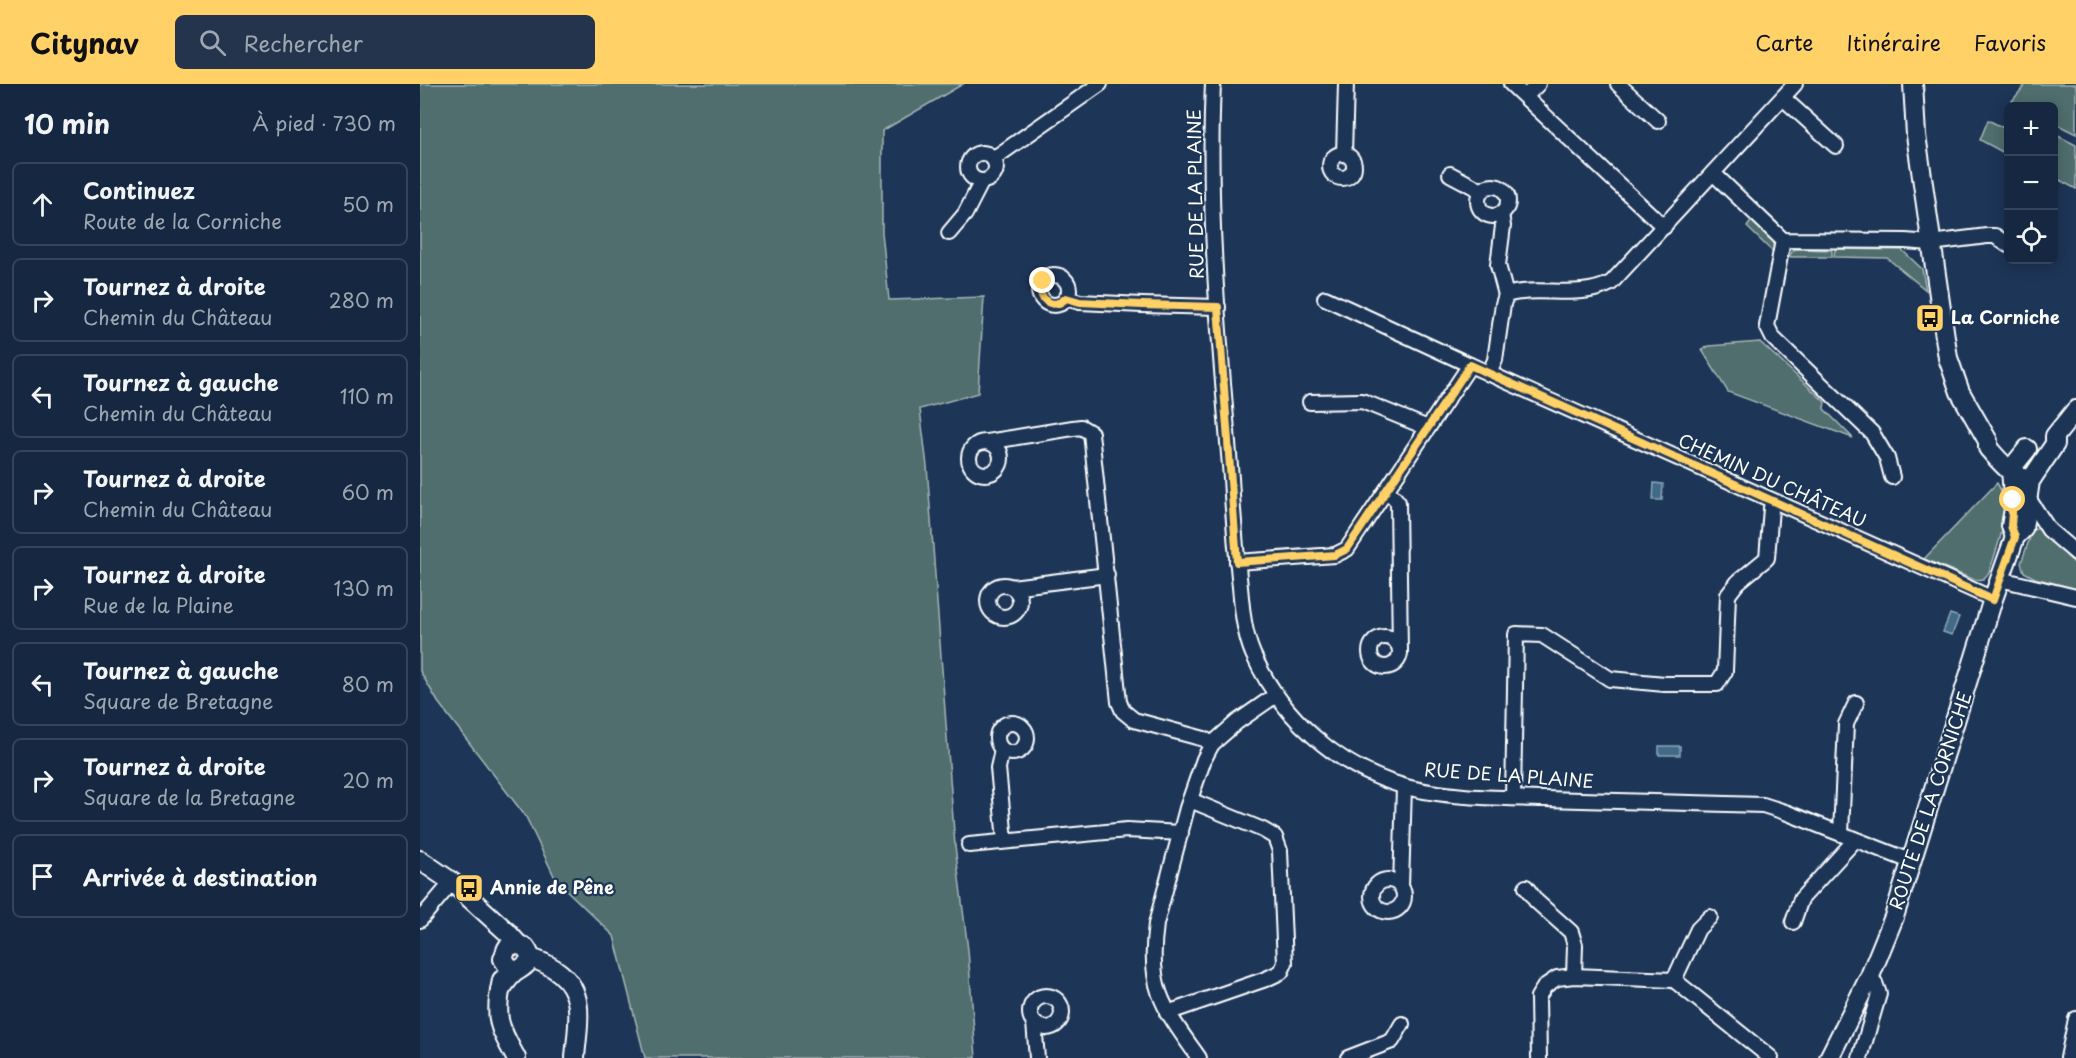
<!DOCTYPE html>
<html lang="fr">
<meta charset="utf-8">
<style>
:root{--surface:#162841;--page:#23344c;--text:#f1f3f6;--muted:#9ea6b1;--line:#35445a;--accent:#ffd166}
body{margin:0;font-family:"Playpen Sans",sans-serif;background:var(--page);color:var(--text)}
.controls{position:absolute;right:18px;top:18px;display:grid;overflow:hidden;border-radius:9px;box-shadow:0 3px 15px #0003}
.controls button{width:54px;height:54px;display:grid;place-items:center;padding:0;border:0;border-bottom:2px solid var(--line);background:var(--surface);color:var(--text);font:30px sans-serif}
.stop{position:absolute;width:18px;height:18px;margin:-14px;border:4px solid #ffd166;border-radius:50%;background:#fff}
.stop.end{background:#ffd166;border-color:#fff;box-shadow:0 2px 6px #0008}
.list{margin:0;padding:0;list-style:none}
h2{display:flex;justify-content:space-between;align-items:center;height:78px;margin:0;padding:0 24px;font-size:26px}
h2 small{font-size:20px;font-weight:400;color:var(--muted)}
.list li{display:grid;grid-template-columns:39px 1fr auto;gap:18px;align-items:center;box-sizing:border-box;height:84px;margin:0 12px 12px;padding:0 12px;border:2px solid var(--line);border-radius:9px}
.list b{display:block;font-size:22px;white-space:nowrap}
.list p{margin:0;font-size:20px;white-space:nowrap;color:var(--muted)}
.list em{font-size:20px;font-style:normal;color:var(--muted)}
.icon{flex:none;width:33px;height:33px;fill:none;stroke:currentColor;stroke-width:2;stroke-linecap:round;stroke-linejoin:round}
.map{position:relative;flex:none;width:1656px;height:974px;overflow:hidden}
header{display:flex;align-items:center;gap:36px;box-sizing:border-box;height:84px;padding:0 30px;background:var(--accent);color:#111}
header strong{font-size:28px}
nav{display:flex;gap:33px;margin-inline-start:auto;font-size:21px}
.search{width:420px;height:54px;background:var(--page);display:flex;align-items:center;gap:15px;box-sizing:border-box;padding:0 21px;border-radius:9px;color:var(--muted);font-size:22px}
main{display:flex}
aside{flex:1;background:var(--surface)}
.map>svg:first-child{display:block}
</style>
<header>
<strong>Citynav</strong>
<div class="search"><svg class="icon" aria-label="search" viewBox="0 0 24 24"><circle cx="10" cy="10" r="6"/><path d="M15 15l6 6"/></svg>Rechercher</div>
<nav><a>Carte</a><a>Itinéraire</a><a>Favoris</a></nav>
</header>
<main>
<aside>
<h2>10 min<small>À pied · 730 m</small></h2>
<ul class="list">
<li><svg class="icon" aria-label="ahead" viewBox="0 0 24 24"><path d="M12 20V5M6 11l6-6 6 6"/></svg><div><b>Continuez</b><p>Route de la Corniche</p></div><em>50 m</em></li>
<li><svg class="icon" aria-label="right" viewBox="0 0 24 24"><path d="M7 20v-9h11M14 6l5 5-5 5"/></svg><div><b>Tournez à droite</b><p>Chemin du Château</p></div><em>280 m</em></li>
<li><svg class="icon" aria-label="left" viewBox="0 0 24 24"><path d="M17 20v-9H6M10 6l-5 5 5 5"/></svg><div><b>Tournez à gauche</b><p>Chemin du Château</p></div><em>110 m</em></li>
<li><svg class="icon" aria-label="right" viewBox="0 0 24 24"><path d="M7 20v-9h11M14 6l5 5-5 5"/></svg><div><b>Tournez à droite</b><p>Chemin du Château</p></div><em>60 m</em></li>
<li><svg class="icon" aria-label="right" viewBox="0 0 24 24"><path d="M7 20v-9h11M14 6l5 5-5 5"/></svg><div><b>Tournez à droite</b><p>Rue de la Plaine</p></div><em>130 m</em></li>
<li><svg class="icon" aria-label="left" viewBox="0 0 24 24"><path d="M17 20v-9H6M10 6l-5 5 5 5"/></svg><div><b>Tournez à gauche</b><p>Square de Bretagne</p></div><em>80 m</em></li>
<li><svg class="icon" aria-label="right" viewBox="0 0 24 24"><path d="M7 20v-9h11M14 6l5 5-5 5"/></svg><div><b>Tournez à droite</b><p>Square de la Bretagne</p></div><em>20 m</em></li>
<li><svg class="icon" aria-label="arrive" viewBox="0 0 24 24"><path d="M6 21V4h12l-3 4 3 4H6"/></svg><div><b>Arrivée à destination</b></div></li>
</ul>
</aside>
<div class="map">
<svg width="1656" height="974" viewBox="0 0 1656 974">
<rect width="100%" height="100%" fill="#1d3557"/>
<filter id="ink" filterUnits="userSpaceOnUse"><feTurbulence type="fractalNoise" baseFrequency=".0167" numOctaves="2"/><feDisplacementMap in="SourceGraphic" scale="12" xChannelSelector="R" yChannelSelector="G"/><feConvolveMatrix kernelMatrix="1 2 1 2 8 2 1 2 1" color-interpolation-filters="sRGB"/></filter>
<g filter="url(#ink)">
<g fill="#4f6e6d" stroke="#a7b6b6" stroke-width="1.5">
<polygon points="0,0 543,0 462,47 462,148 469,216 564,213 558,309 500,325 507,382 535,762 548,866 556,974 225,974 194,852 136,796 106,733 18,618 0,587"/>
<polygon points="1606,0 1656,0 1656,50 1634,39 1634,22 1602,22 1592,17"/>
<polygon points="1568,36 1588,46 1588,71 1560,56"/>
<polygon points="1634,50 1656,61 1656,105 1634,93"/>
<polygon points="1333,135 1355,157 1356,171 1327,143"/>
<polygon points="1377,165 1412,166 1412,173 1369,173 1373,166"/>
<polygon points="1415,165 1482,166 1502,185 1506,206 1467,174 1414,173"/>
<polygon points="1340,258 1405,318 1404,325 1433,354 1308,308 1282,266 1289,262"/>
<path d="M1577 399C1595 426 1577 461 1569 489L1563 495 1555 496 1504 475Z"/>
<polygon points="1613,445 1619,445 1656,481 1656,505 1615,494 1604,488 1601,479"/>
</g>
<g fill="#416b88" stroke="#8da6b8" stroke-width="1.5">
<polygon points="1234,399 1243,400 1242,416 1233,416"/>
<polygon points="1530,530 1539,533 1532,551 1523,548"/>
<rect x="1239" y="662" width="21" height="9"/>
</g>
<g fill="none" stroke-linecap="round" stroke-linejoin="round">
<g stroke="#fff" stroke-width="18">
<g id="street">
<path d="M793 0C787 132 800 263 811 394 813 431 816 467 820 503 822 525 824 549 833 570 861 633 917 683 983 702 1024 714 1082 714 1125 715 1198 717 1270 719 1343 721L1365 728 1493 778"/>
<polyline points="1091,0 1244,143"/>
<polyline points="1198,0 1238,37"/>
<polyline points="1106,12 1118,0"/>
<polyline points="1363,14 1416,62"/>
<circle cx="562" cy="83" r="14"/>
<polyline points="924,70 926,0"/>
<circle cx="922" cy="82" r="12"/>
<polyline points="573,75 680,0"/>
<polyline points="1293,89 1363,156 1485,157 1511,159 1567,152 1575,152 1588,161"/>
<polyline points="1030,90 1062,107"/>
<circle cx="1073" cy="117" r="15"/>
<polyline points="1081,130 1083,142 1078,181 1086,211"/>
<polyline points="529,149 545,130 562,97"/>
<polyline points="1363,156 1347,242 1353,254 1452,349 1467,374 1472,393"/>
<circle cx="634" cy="206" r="15"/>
<polyline points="646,214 660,218 722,221 798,223"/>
<polyline points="905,214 1050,281"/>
<path d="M1069 290 1075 276 1083 220 1086 211C1119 201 1159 216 1191 199L1375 0"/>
<polyline points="890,318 942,317 1008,344"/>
<circle cx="565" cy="374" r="16"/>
<polyline points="567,358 653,344 661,343 671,349 699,618 703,627 714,636 784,655 792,660"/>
<polyline points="967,406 978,418 980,568"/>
<polyline points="1608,414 1629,446 1656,469"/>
<polyline points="817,478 915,471 927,465 1050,281 1573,515"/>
<polyline points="1580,495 1656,513"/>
<circle cx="584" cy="517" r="16"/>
<polyline points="592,503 687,491"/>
<circle cx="965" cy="568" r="15"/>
<circle cx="592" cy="654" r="15"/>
<polyline points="582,666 578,684 585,757"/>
<polyline points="1093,714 1096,550 1122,551 1190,595 1245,600 1297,600 1305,587 1308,511 1318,498 1347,474 1351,424 1353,417"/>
<polyline points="1421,749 1426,640 1436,619"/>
<polyline points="549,761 707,746 761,749"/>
<circle cx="968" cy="812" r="16"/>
<polyline points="981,802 984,703"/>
<polyline points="1106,803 1116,817 1151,848 1155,861 1154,892"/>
<polyline points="0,836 32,798"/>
<polyline points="1373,838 1381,815 1435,756"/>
<polyline points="1254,896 1278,845 1290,833"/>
<circle cx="626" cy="928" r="16"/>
<polyline points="747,929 846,895 861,888 865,879 860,767 855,753 843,746 770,716"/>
<polyline points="614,939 617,974"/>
<path d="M779 974C743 923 727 905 736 840L767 724 784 675 792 660 817 638 856 611"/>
<polyline points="928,974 972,957 982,940"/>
<polyline points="1119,974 1118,913 1125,902 1137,894 1154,892 1254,896 1351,974"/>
<polyline points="1440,974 1459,910 1455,899 1450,892"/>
<polyline points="1648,974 1656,935"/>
</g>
</g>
<g stroke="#fff" stroke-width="22">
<g id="secondary">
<path d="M1493 0 1496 51 1528 274 1540 308 1568 357V364C1578 375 1596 399 1612 394"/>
<polyline points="1595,453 1591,442 1594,425 1591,385 1607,365"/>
<polyline points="0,776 32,798 87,848 98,860"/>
<path d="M110 874C121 877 130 881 140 889 167 911 157 943 155 974"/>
<path d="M82 896C74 934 78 941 96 974"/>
<path d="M80 906C85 900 90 891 97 887 108 880 115 876 105 863L94 860 87 864 83 875 89 884 97 887"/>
<polyline points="1409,974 1450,892 1474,833 1573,515 1595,453 1603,445 1610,397 1635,360 1635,352 1656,326"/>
</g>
</g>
<use href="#street" stroke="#1d3557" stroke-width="14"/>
<use href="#secondary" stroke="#1d3557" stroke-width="18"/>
</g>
</g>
<g fill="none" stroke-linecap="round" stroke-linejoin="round" filter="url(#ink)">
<path stroke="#ffd166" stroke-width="8" d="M623 197C614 214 633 228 646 214L660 218 722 221 798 223 817 478 915 471 927 465 1050 281 1573 516 1595 453 1591 442 1593 416"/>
</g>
<defs>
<g id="bus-square" transform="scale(1.5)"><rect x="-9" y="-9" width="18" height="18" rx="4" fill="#ffd166" stroke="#1d3557"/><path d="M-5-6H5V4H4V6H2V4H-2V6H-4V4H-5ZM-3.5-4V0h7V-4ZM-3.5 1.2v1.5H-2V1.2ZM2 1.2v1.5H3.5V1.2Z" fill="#111"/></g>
</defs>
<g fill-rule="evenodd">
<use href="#bus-square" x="1510" y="234"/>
<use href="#bus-square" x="49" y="804"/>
</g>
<g text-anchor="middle" stroke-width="4.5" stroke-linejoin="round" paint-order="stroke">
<g font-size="18" fill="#fff" stroke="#1d3557">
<text transform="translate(776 110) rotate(-91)" y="6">RUE DE LA PLAINE</text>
<text transform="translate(1352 397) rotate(24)" y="6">CHEMIN DU CHÂTEAU</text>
<text transform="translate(1089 692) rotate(4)" y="6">RUE DE LA PLAINE</text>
<text transform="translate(1511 717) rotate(-72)" y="6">ROUTE DE LA CORNICHE</text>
</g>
<g font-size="18" font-weight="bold" fill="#fff" stroke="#1d3557" text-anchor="start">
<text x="1531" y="240">La Corniche</text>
<text x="70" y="810">Annie de Pêne</text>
</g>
</g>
</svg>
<div class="controls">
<button>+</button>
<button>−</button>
<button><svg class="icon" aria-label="locate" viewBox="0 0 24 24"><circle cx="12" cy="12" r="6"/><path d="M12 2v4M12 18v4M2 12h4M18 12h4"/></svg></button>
</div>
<div class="stop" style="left:1593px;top:416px"></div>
<div class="stop end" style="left:623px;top:197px"></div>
</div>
</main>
